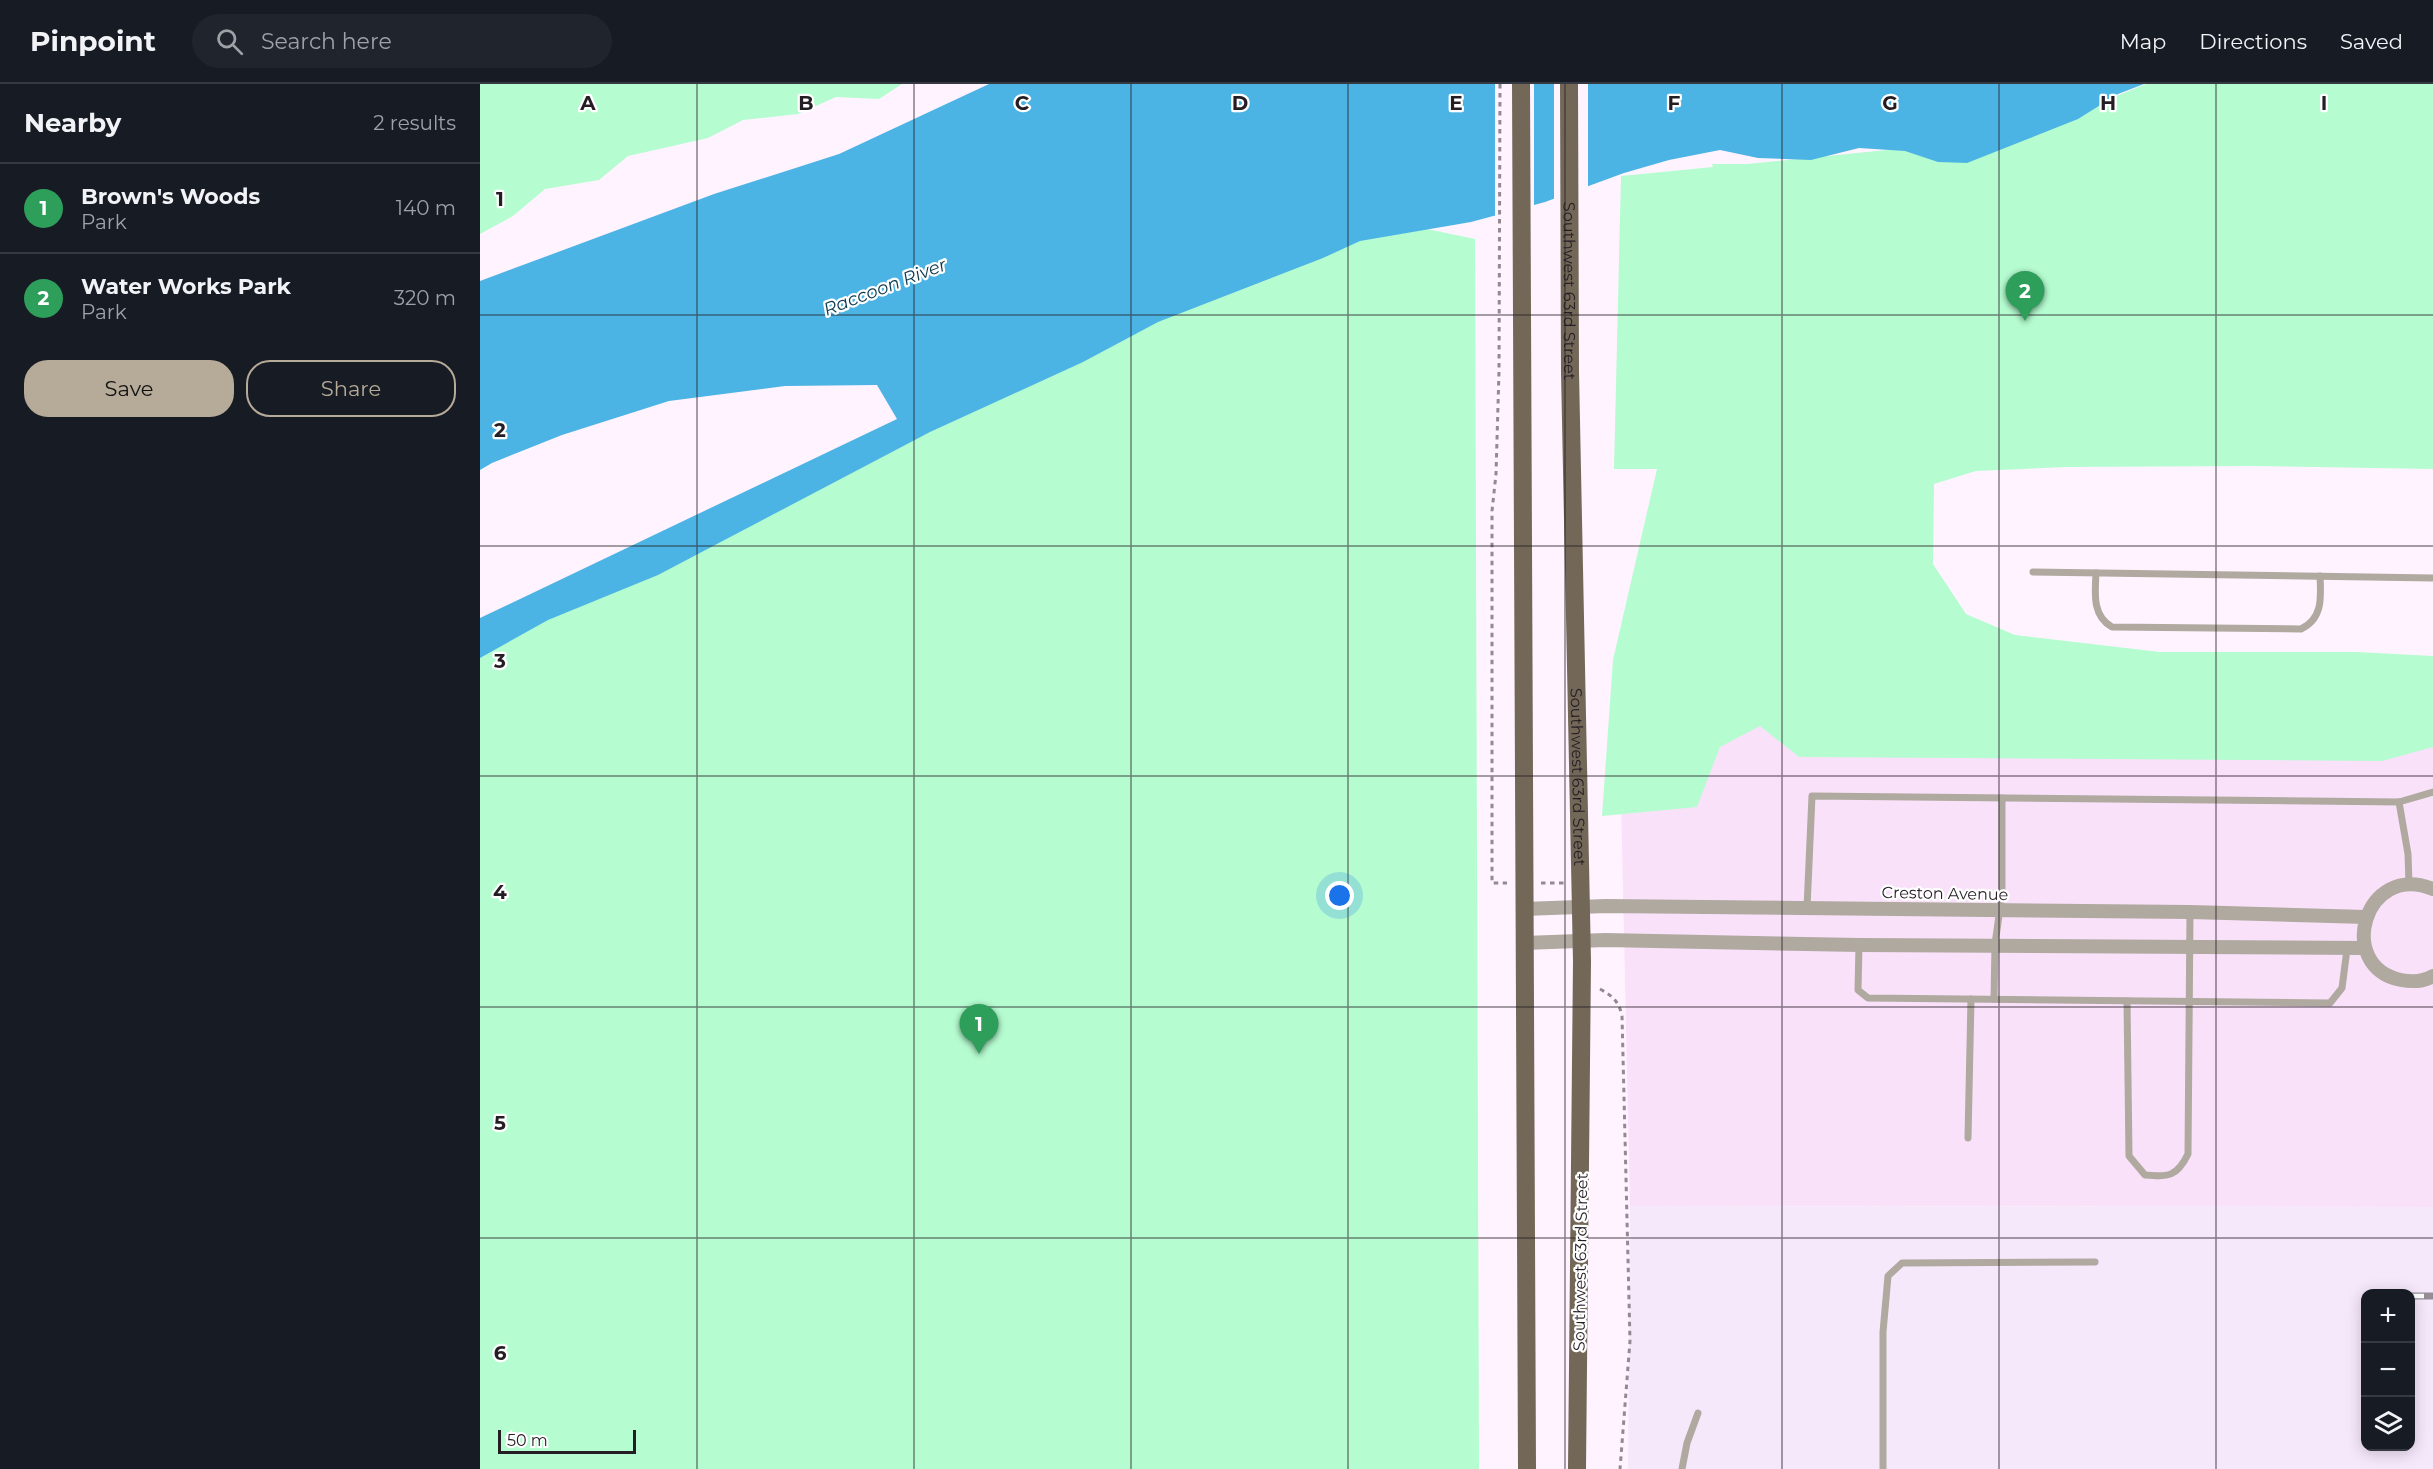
<!DOCTYPE html>
<meta charset="utf-8">
<style>
:root{--surface:#171b24;--page:#20242c;--text:#f1f3f6;--muted:#9ea1a6;--line:#363941;--accent:#b6aa98}
body{margin:0;font-family:Montserrat,sans-serif;background:var(--page);color:var(--text)}
.controls{position:absolute;right:18px;bottom:18px;display:grid;overflow:hidden;border-radius:12px;box-shadow:0 3px 15px #0003}
.controls button{width:54px;height:54px;display:grid;place-items:center;padding:0;border:0;border-bottom:2px solid var(--line);background:var(--surface);color:var(--text);font:30px sans-serif}
.scale{position:absolute;left:18px;bottom:15px;width:138px;box-sizing:border-box;padding-left:6px;border:3px solid #241d24;border-top:0;font-size:16px;line-height:21px;white-space:nowrap;color:#241d24;-webkit-text-stroke:4px #fff;paint-order:stroke}
.you{position:absolute;left:860px;top:812px;width:21px;height:21px;margin:-15px;border:4px solid #fff;border-radius:50%;background:#1a73e8;box-shadow:0 0 0 9px #1a73e833}
.badge{display:grid;place-items:center;width:39px;height:39px;border-radius:50%;background:var(--accent);color:#fff;font-size:20px;font-weight:700}
.pin{position:absolute;translate:-50% -50px;filter:drop-shadow(0 2px 3px #0008)}
.pin::after{content:'';position:absolute;top:32px;width:21px;height:18px;background:inherit;clip-path:polygon(0 0,100% 0,50% 100%)}
.list{margin:0;padding:0;list-style:none}
h2{display:flex;justify-content:space-between;align-items:center;height:78px;margin:0;padding:0 24px;font-size:26px}
h2 small{font-size:20px;font-weight:400;color:var(--muted)}
.list li{display:grid;grid-template-columns:39px 1fr auto;gap:18px;align-items:center;box-sizing:border-box;height:90px;padding:0 24px;border-top:2px solid var(--line)}
.list b{display:block;font-size:22px;white-space:nowrap}
.list p{margin:0;font-size:20px;white-space:nowrap;color:var(--muted)}
.list em{font-size:20px;font-style:normal;color:var(--muted)}
.actions{display:flex;gap:12px;padding:18px 24px}
.actions a{flex:1;padding:14px 0;border:2px solid var(--accent);border-radius:24px;text-align:center;font-size:21px;color:var(--accent)}
.actions .main{background:var(--accent);color:#111}
.icon{flex:none;width:33px;height:33px;fill:none;stroke:currentColor;stroke-width:2;stroke-linecap:round;stroke-linejoin:round}
.map{position:relative;flex:none;width:1953px;height:1385px;overflow:hidden}
header{display:flex;align-items:center;gap:36px;box-sizing:border-box;height:84px;padding:0 30px;background:var(--surface);border-bottom:2px solid var(--line)}
header strong{font-size:28px}
nav{display:flex;gap:33px;margin-inline-start:auto;font-size:21px}
.search{width:420px;height:54px;background:var(--page);display:flex;align-items:center;gap:15px;box-sizing:border-box;padding:0 21px;border-radius:33px;color:var(--muted);font-size:22px}
main{display:flex}
aside{flex:1;background:var(--surface)}
.map>svg:first-child{display:block}
</style>
<header>
<strong>Pinpoint</strong>
<div class="search"><svg class="icon" aria-label="search" viewBox="0 0 24 24"><circle cx="10" cy="10" r="6"/><path d="M15 15l6 6"/></svg>Search here</div>
<nav><a>Map</a><a>Directions</a><a>Saved</a></nav>
</header>
<main>
<aside>
<h2>Nearby<small>2 results</small></h2>
<ul class="list">
<li><span class="badge" style="background:#2e9e5b">1</span><div><b>Brown's Woods</b><p>Park</p></div><em>140 m</em></li>
<li><span class="badge" style="background:#2e9e5b">2</span><div><b>Water Works Park</b><p>Park</p></div><em>320 m</em></li>
</ul>
<div class="actions"><a class="main">Save</a><a>Share</a></div>
</aside>
<div class="map">
<svg width="1953" height="1385" viewBox="0 0 1953 1385">
<rect width="100%" height="100%" fill="#fff3ff"/>
<polygon fill="#fae1fa" points="1953,580 1953,1123 1150,1122 1138,581"/>
<path fill="#f5e8fb" fill-rule="evenodd" d="M1150 1122 1953 1123V1385H1148ZM1886 1210H1930V1362H1886Z"/>
<g fill="#b5fcd0">
<polygon points="0,0 422,0 399,15 356,13 318,30 263,36 228,54 148,72 119,96 65,105 33,132 0,150"/>
<polygon points="1666,0 1953,0 1953,385 1772,382 1585,383 1496,387 1454,400 1453,480 1486,530 1535,551 1680,568 1877,568 1953,572 1953,663 1902,677 1319,673 1280,642 1240,663 1217,723 1122,732 1133,576 1177,385 1134,385 1141,92 1233,83 1232,80 1267,80 1535,53"/>
<polygon points="856,126 995,155 999,1385 0,1385 0,555"/>
</g>
<polygon fill="#4cb4e4" points="509,0 1664,0 1638,10 1598,35 1487,79 1458,78 1425,67 1379,64 1331,76 1278,74 1240,66 1189,76 1144,89 1065,118 991,138 880,157 843,174 678,238 603,278 450,348 178,491 68,536 0,574 0,534 417,335 397,301 305,302 189,317 82,351 12,379 0,386 0,197 234,110 359,70"/>
<g fill="#fff3ff">
<polygon points="1015,0 1054,0 1054,124 1015,134"/>
<polygon points="1074,0 1108,0 1108,105 1074,118"/>
</g>
<g fill="none" stroke-linecap="round" stroke-linejoin="round">
<g stroke="#928992" stroke-width="3" stroke-dasharray="4.5 4.5" stroke-linecap="butt">
<polyline points="1020,0 1019,287 1016,390 1012,427 1012,799 1027,799"/>
<polyline points="1061,799 1084,799"/>
<path d="M1120 905C1133 912 1139 918 1142 932L1150 1257 1140 1385"/>
</g>
<g stroke="#afa9a0" stroke-width="7">
<polyline points="1553,488 1953,494"/>
<path d="M1616 489C1615 509 1612 532 1632 543L1821 545C1843 535 1841 513 1840 492"/>
<polyline points="1919,718 1928,770 1929,800"/>
<polyline points="1327,824 1332,712 1919,718 1953,708"/>
<polyline points="1379,861 1378,906 1388,914 1850,919 1862,904 1867,865"/>
<polyline points="1514,915 1515,860 1522,810 1522,714"/>
<path d="M1647 917 1649 1072 1665 1091C1688 1093 1697 1093 1708 1070L1710 828"/>
<polyline points="1488,1054 1491,915"/>
<polyline points="1202,1385 1207,1359 1218,1329"/>
<polyline points="1403,1385 1403,1248 1408,1192 1422,1179 1615,1178"/>
</g>
<g stroke="#afa9a0" stroke-width="14">
<path d="M1953 805C1884 777 1855 883 1921 896 1932 898 1943 898 1953 892"/>
<polyline points="1043,825 1126,822 1710,828 1886,833"/>
<polyline points="1044,859 1125,856 1379,861 1885,864"/>
</g>
<g stroke="#736858" stroke-width="18">
<polyline points="1041,0 1047,1385"/>
<path id="s1" d="M1089 0 1090 288 1102 877 1097 1385"/>
</g>
<g stroke="#968d96" stroke-width="7">
<polyline id="rail" points="1930,1212 1953,1212"/>
</g>
<use href="#rail" stroke="#fff" stroke-width="4.5" stroke-dasharray="14" stroke-linecap="butt"/>
</g>
<path fill="none" stroke="#241d24" stroke-width="1.5" stroke-opacity="0.55" d="M217 0V1385M434 0V1385M651 0V1385M868 0V1385M1085 0V1385M1302 0V1385M1519 0V1385M1736 0V1385M0 231H1953M0 462H1953M0 692H1953M0 923H1953M0 1154H1953"/>
<g text-anchor="middle" stroke-width="4.5" stroke-linejoin="round" paint-order="stroke">
<g font-size="16" fill="#241d24" stroke="#fff">
<text dy="6" stroke="none"><textPath href="#s1" startOffset="207">Southwest 63rd Street</textPath></text>
<text dy="6" stroke="none"><textPath href="#s1" startOffset="693">Southwest 63rd Street</textPath></text>
<text transform="translate(1465 809) rotate(1)" y="6">Creston Avenue</text>
<text transform="translate(1100 1178) rotate(-89)" y="6">Southwest 63rd Street</text>
</g>
<g font-size="18" font-style="italic" fill="#0b394d" stroke="#fff">
<text transform="translate(405 203) rotate(-21)" y="6">Raccoon River</text>
</g>
</g>
<g font-size="20" text-anchor="middle" font-weight="bold" fill="#241d24" stroke="#fff" stroke-width="4.5" stroke-linejoin="round" paint-order="stroke">
<text x="108" y="26">A</text>
<text x="326" y="26">B</text>
<text x="542" y="26">C</text>
<text x="760" y="26">D</text>
<text x="976" y="26">E</text>
<text x="1194" y="26">F</text>
<text x="1410" y="26">G</text>
<text x="1628" y="26">H</text>
<text x="1844" y="26">I</text>
<text x="20" y="122">1</text>
<text x="20" y="353">2</text>
<text x="20" y="584">3</text>
<text x="20" y="815">4</text>
<text x="20" y="1046">5</text>
<text x="20" y="1276">6</text>
</g>
</svg>
<div class="controls">
<button>+</button>
<button>−</button>
<button><svg class="icon" aria-label="layers" viewBox="0 0 24 24"><path d="M12 4l9 5-9 5-9-5zM3 14l9 5 9-5"/></svg></button>
</div>
<div class="scale">50 m</div>
<div class="you"></div>
<div class="pin badge" style="left:499px;top:970px;background:#2e9e5b">1</div>
<div class="pin badge" style="left:1545px;top:237px;background:#2e9e5b">2</div>
</div>
</main>
